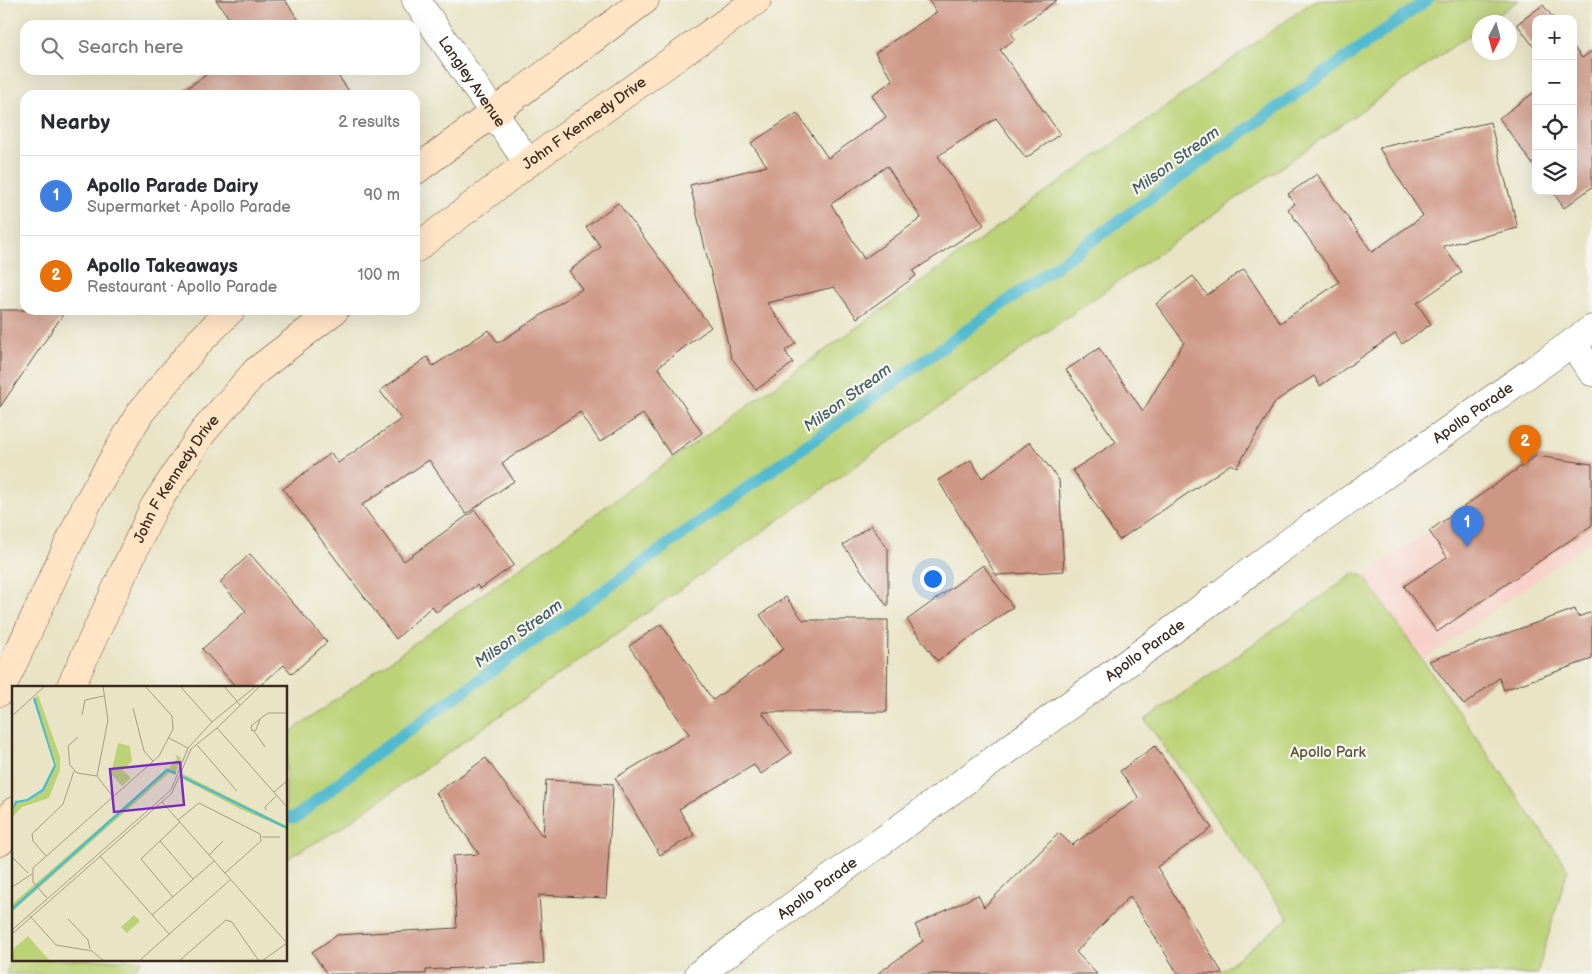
<!DOCTYPE html>
<meta charset="utf-8">
<style>
:root{--surface:#fff;--page:#f2f2f3;--text:#2b2b33;--muted:#7c7c81;--line:#e1e1e2;--accent:#db2777}
body{margin:0;font-family:"Balsamiq Sans",sans-serif;background:var(--page);color:var(--text)}
.controls{position:absolute;right:15px;top:15px;display:grid;overflow:hidden;border-radius:10px;box-shadow:0 5px 20px #0002}
.controls button{width:45px;height:45px;display:grid;place-items:center;padding:0;border:0;border-bottom:1px solid var(--line);background:var(--surface);color:var(--text);font:25px sans-serif}
.compass{position:absolute;left:1472px;top:15px;width:45px;height:45px;border-radius:50%;background:var(--surface);box-shadow:0 5px 20px #0002;rotate:186deg}
.you{position:absolute;left:932px;top:578px;width:18px;height:18px;margin:-12px;border:4px solid #fff;border-radius:50%;background:#1a73e8;box-shadow:0 0 0 8px #1a73e833}
.badge{display:grid;place-items:center;width:32px;height:32px;border-radius:50%;background:var(--accent);color:#fff;font-size:16px;font-weight:700}
.pin{position:absolute;translate:-50% -41px;filter:drop-shadow(0 1px 2px #0008)}
.pin::after{content:'';position:absolute;top:26px;width:18px;height:15px;background:inherit;clip-path:polygon(0 0,100% 0,50% 100%)}
.list{margin:0;padding:0;list-style:none}
h2{display:flex;justify-content:space-between;align-items:center;height:65px;margin:0;padding:0 20px;font-size:21px}
h2 small{font-size:16px;font-weight:400;color:var(--muted)}
.list li{display:grid;grid-template-columns:32px 1fr auto;gap:15px;align-items:center;box-sizing:border-box;height:80px;padding:0 20px;border-top:1px solid var(--line)}
.list b{display:block;font-size:19px;white-space:nowrap}
.list p{margin:0;font-size:16px;white-space:nowrap;color:var(--muted)}
.list em{font-size:16px;font-style:normal;color:var(--muted)}
.icon{flex:none;width:28px;height:28px;fill:none;stroke:currentColor;stroke-width:2;stroke-linecap:round;stroke-linejoin:round}
.map{position:relative;flex:none;width:1592px;height:974px;overflow:hidden}
.search{position:absolute;background:var(--surface);box-shadow:0 5px 20px #0002;left:20px;top:20px;width:400px;height:55px;display:flex;align-items:center;gap:12px;box-sizing:border-box;padding:0 18px;border-radius:15px;color:var(--muted);font-size:19px}
.panel{position:absolute;background:var(--surface);box-shadow:0 5px 20px #0002;left:20px;top:90px;width:400px;height:225px;border-radius:15px}
.map>svg:first-child{display:block}
</style>
<div class="map">
<svg width="1592" height="974" viewBox="0 0 1592 974">
<rect width="100%" height="100%" fill="#f6f6f2"/>
<filter id="ink" filterUnits="userSpaceOnUse"><feTurbulence type="fractalNoise" baseFrequency=".02" numOctaves="2"/><feDisplacementMap in="SourceGraphic" scale="10" xChannelSelector="R" yChannelSelector="G"/><feConvolveMatrix kernelMatrix="1 2 1 2 8 2 1 2 1" color-interpolation-filters="sRGB"/></filter>
<filter id="wash" filterUnits="userSpaceOnUse"><feTurbulence type="fractalNoise" baseFrequency=".0096" numOctaves="4" result="noise"/><feDisplacementMap in="SourceGraphic" scale="20" xChannelSelector="R" yChannelSelector="G"/><feGaussianBlur stdDeviation="1.12" result="paint"/><feColorMatrix in="noise" values="0 0 0 0 0 0 0 0 0 0 0 0 0 0 0 0 0 1.4 0 .05"/><feComposite in="paint" operator="in"/></filter>
<g filter="url(#wash)">
<rect width="100%" height="100%" fill="#e9e4c6"/>
<polygon fill="#f7d1c7" points="1536,456 1592,464 1592,540 1423,661 1364,576"/>
<g fill="#bcd276" stroke="#7c7e4a">
<polygon points="1315,0 1519,0 1487,22 1480,22 1479,28 339,829 286,859 286,735"/>
<polygon points="1355,573 1364,576 1568,869 1537,974 1218,974 1288,918 1145,720"/>
<polygon points="14,955 14,960 142,960 130,974 6,974"/>
</g>
<g fill="none" stroke-linecap="round" stroke-linejoin="round">
<polyline stroke="#51bace" stroke-width="12" points="286,818 296,817 369,759 1427,0"/>
</g>
<g id="blocks">
<g fill="#ce9684" fill-rule="evenodd">
<polygon points="216,0 285,0 302,25 234,25"/>
<path d="M928 0H1057L1011 33 1015 39 1000 50 1060 134 1026 158 996 118 938 156 984 225 913 271 916 276 857 318 834 287 767 303 796 343 785 351 793 363 756 390 731 357 690 185 767 166 751 143 797 113 828 158 881 121 886 117 872 95 893 80 875 53 937 12ZM887 166 921 218 864 259 831 204Z"/>
<polygon points="1543,5 1554,19 1536,19 1536,50 1517,24"/>
<polygon points="1573,46 1582,58 1592,51 1592,187 1564,208 1552,191 1573,191"/>
<polygon points="213,70 334,70 352,95 177,95"/>
<polygon points="1536,91 1536,169 1499,118"/>
<polygon points="1490,122 1518,228 1443,246 1462,272 1417,303 1431,324 1402,344 1395,334 1320,386 1314,376 1276,401 1237,467 1231,464 1119,540 1073,470 1116,442 1066,370 1099,348 1143,411 1184,342 1156,304 1193,276 1207,295 1244,269 1280,323 1339,282 1288,209 1295,204 1288,194 1317,174 1372,252 1423,216 1379,148"/>
<polygon points="618,203 711,327 658,367 702,433 671,455 643,414 600,442 580,412 502,463 514,481 466,514 429,460 362,505 404,561 475,510 514,565 480,589 477,585 436,612 432,606 396,639 283,489 331,453 338,463 401,419 380,391 427,357 433,366 489,330 498,343 582,289 569,271 601,247 586,227"/>
<polygon points="0,310 66,310 0,407"/>
<polygon points="1030,442 1059,480 1064,571 996,575 938,480 971,460 982,478"/>
<polygon points="1536,456 1592,464 1592,525 1437,632 1404,586 1447,557 1429,531"/>
<polygon points="871,525 888,549 888,607 843,545"/>
<polygon points="250,554 327,642 292,674 284,665 257,688 237,688 202,649 246,611 220,582"/>
<polygon points="983,565 1013,607 937,661 907,620"/>
<polygon points="786,597 803,620 888,620 887,712 762,712 791,753 761,774 754,765 679,809 694,835 660,855 615,778 689,734 629,646 661,624 713,700 784,649 760,615"/>
<polygon points="1575,609 1578,617 1592,612 1592,659 1504,690 1499,678 1464,705 1429,661"/>
<polygon points="1155,746 1212,828 1157,867 1223,974 1178,974 1130,896 1076,952 1097,974 877,974 923,941 915,925 978,895 984,907 1059,833 1072,845 1139,798 1120,771"/>
<polygon points="486,758 543,837 546,780 613,784 606,898 539,895 544,963 426,970 426,974 327,974 312,952 337,935 457,928 453,856 479,854 436,793"/>
</g>
</g>
</g>
<g filter="url(#ink)">
<use href="#blocks" fill-opacity="0" stroke="#554637" stroke-width="1"/>
<g fill="none" stroke-linecap="round" stroke-linejoin="round">
<g stroke="#554637" stroke-width="29">
<g id="minor">
<path id="s1" d="M416 0 528 163"/>
<polyline points="1572,343 1592,372"/>
<path id="s2" d="M699 974 1170 632 1291 541 1592 329"/>
</g>
</g>
<g stroke="#554637" stroke-width="29">
<g id="secondary">
<polyline points="415,171 645,0"/>
<path id="s3" d="M415 249 528 163 757 0"/>
<path id="s4" d="M70 688 154 507 203 432 256 371 335 310"/>
<polyline points="0,692 87,504 140,413 199,342 231,310"/>
<polyline points="0,842 14,811"/>
</g>
</g>
<use href="#minor" stroke="#fff" stroke-width="28"/>
<use href="#secondary" stroke="#ffe4c6" stroke-width="28"/>
</g>
</g>
<g text-anchor="middle" stroke-width="4.5" stroke-linejoin="round" paint-order="stroke">
<g font-size="15" fill="#3b2a1e" stroke="#f6f6f2">
<text dy="5" stroke="none"><textPath href="#s1" startOffset="99">Langley Avenue</textPath></text>
<text dy="5" stroke="none"><textPath href="#s3" startOffset="211">John F Kennedy Drive</textPath></text>
<text dy="5" stroke="none"><textPath href="#s2" startOffset="956">Apollo Parade</textPath></text>
<text dy="5" stroke="none"><textPath href="#s4" startOffset="235">John F Kennedy Drive</textPath></text>
<text dy="5" stroke="none"><textPath href="#s2" startOffset="551">Apollo Parade</textPath></text>
<text dy="5" stroke="none"><textPath href="#s2" startOffset="146">Apollo Parade</textPath></text>
</g>
<g font-size="15" fill="#5b5434" stroke="#f6f6f2">
<text x="1328" y="757">Apollo Park</text>
</g>
<g font-size="16" font-style="italic" fill="#435c5c" stroke="#f6f6f2">
<text transform="translate(1175 160) rotate(-36)" y="6">Milson Stream</text>
<text transform="translate(847 397) rotate(-36)" y="6">Milson Stream</text>
<text transform="translate(518 633) rotate(-36)" y="6">Milson Stream</text>
</g>
</g>
<g transform="translate(12 686)">
<rect width="275" height="275" fill="#e9e4c6"/>
<path d="M26 9 48 71V84L37 112 10 121 1 130 0 138V123L4 116 16 115 32 105 43 78 22 13ZM106 57 118 60 120 75 111 84 119 92 110 100 99 88ZM163 68 169 72 163 89 157 87 0 226V218L160 79 165 73ZM171 88 275 140V143L228 123 169 92ZM122 229 128 235 115 247 109 241ZM16 250 38 275H0V264Z" fill="#bcd276"/>
<path d="M23 11 44 80 32 105 16 115 5 117 0 125 3 115 15 113 30 103 42 79 21 13Z" fill="#51bace"/>
<path fill="none" stroke="#51bace" stroke-width="2.5" d="M171 91 275 142M0 223 155 84 164 87"/>
<path fill="none" stroke="#a39a83" stroke-width="1" d="M91 0 96 34 85 90 101 111M168 0 200 36M212 0 228 19M121 22 132 65 141 75M70 29 73 14 92 10M0 30 33 0M248 33 244 44 240 45 239 40 253 29 257 27H275M200 36 244 0M205 42 275 121M205 42 248 0M242 45 253 61M66 51 56 60 58 79 65 87 85 90M157 52 176 62M185 59 225 105M262 106 275 95M150 116 275 257M254 124 253 121 264 110M166 134 187 117 248 148 249 155 213 187M250 151H268M148 155 181 193M197 169 211 155M34 170 21 155 20 148 51 118 62 85M88 170 157 248M0 171 16 187M0 201 20 188M161 211 129 173 168 136M35 212 21 196V182L147 70 161 43 160 30 133 0M140 229 202 175M18 230 44 259 80 265 92 275M56 233 76 254 78 263M0 244 159 104 176 62 200 36M0 248 160 107 179 63 205 42M127 275 218 194M167 275 214 234 220 236 247 275M250 275 275 257"/>
<path fill="#7b2cbf" fill-opacity="0.15" stroke="#7b2cbf" stroke-width="2.5" d="M168 76 172 119 102 126 98 83Z"/>
<rect width="275" height="275" fill="none" stroke="#3b2a1e" stroke-width="2.5"/>
</g>
</svg>
<div class="controls">
<button>+</button>
<button>−</button>
<button><svg class="icon" aria-label="locate" viewBox="0 0 24 24"><circle cx="12" cy="12" r="6"/><path d="M12 2v4M12 18v4M2 12h4M18 12h4"/></svg></button>
<button><svg class="icon" aria-label="layers" viewBox="0 0 24 24"><path d="M12 4l9 5-9 5-9-5zM3 14l9 5 9-5"/></svg></button>
</div>
<svg class="compass" viewBox="-18 -18 36 36"><path d="M0-13l5 13h-10z" fill="#e53935"/><path d="M0 13l5-13h-10z" fill="#7c7c81"/></svg>
<div class="you"></div>
<div class="pin badge" style="left:1467px;top:547px;background:#3f7fe0">1</div>
<div class="pin badge" style="left:1525px;top:466px;background:#e8710a">2</div>
<div class="search"><svg class="icon" aria-label="search" viewBox="0 0 24 24"><circle cx="10" cy="10" r="6"/><path d="M15 15l6 6"/></svg>Search here</div>
<section class="panel">
<h2>Nearby<small>2 results</small></h2>
<ul class="list">
<li><span class="badge" style="background:#3f7fe0">1</span><div><b>Apollo Parade Dairy</b><p>Supermarket · Apollo Parade</p></div><em>90 m</em></li>
<li><span class="badge" style="background:#e8710a">2</span><div><b>Apollo Takeaways</b><p>Restaurant · Apollo Parade</p></div><em>100 m</em></li>
</ul>
</section>
</div>
